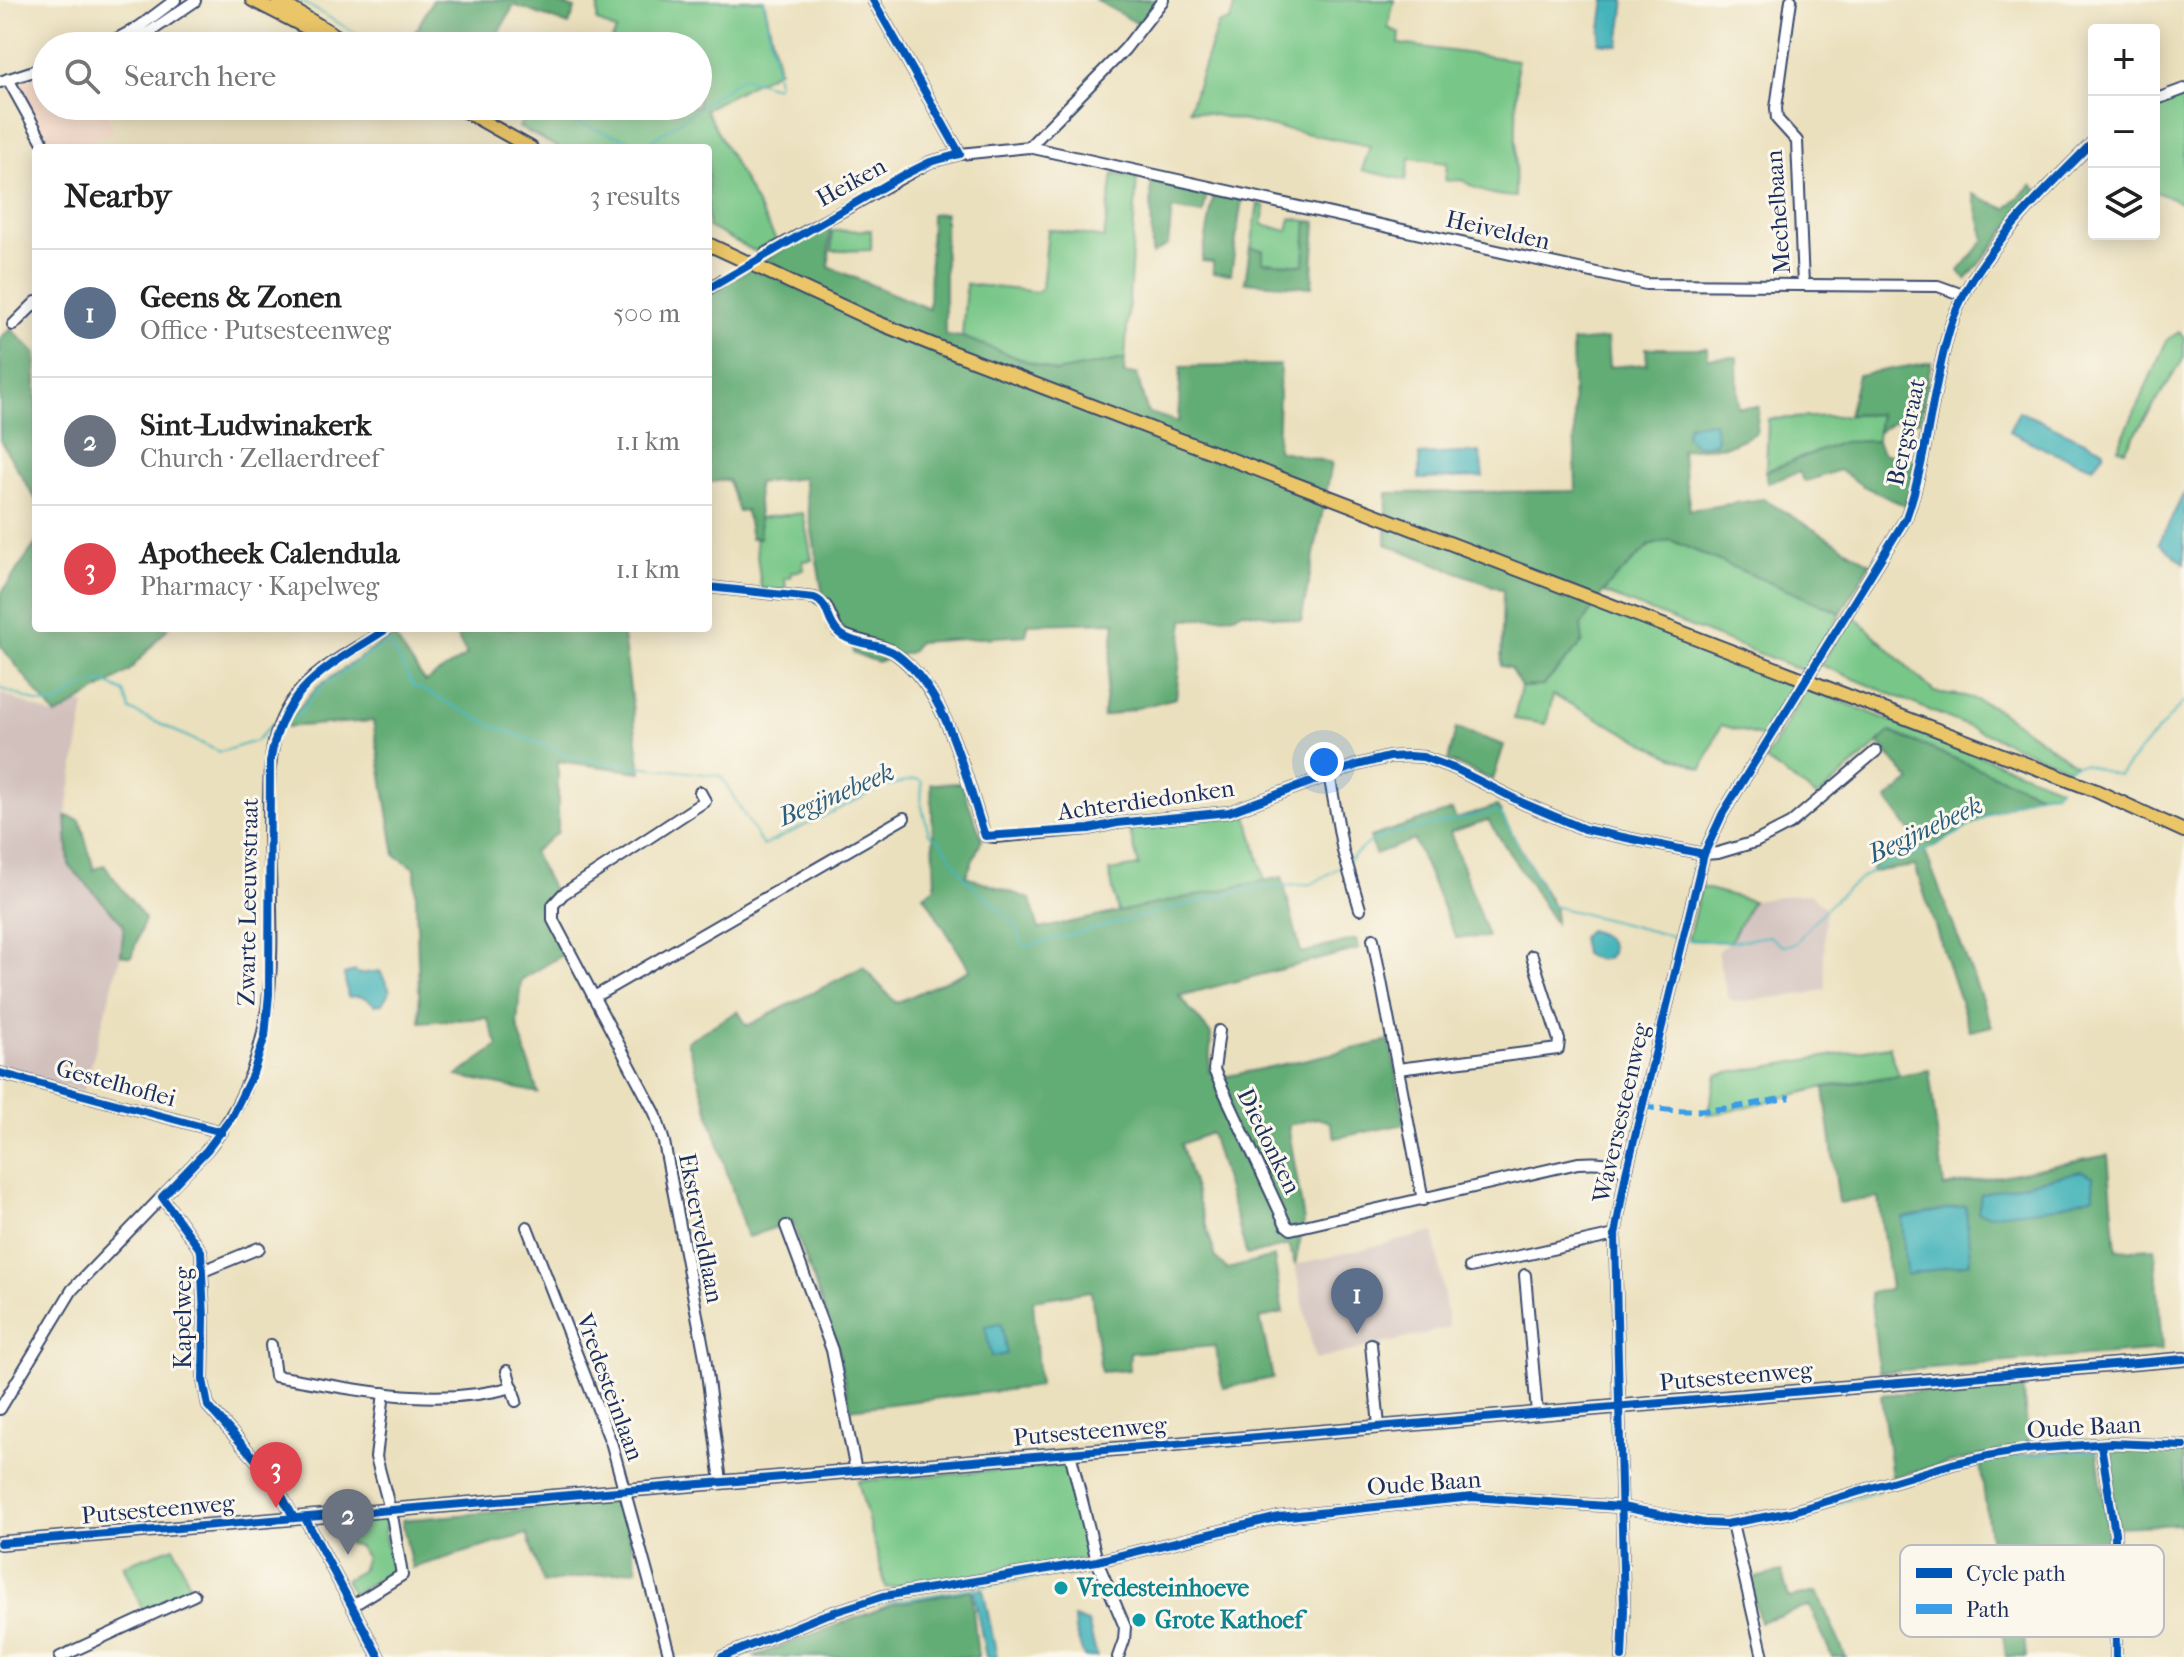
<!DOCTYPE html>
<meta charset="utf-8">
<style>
:root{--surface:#fff;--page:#f6f6f6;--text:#222;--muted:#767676;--line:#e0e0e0;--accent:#d1495b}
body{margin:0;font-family:"IM FELL French Canon",serif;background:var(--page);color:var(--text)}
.controls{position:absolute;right:24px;top:24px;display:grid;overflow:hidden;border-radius:8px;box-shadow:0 4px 20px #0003}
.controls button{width:72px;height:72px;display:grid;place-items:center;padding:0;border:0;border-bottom:2px solid var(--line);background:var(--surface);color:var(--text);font:40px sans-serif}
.you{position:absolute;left:1324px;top:762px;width:28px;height:28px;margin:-20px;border:6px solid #fff;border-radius:50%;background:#1a73e8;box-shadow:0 0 0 12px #1a73e833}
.badge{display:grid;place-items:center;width:52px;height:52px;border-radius:50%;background:var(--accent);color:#fff;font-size:26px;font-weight:700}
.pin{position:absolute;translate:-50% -66px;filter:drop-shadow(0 2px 4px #0008)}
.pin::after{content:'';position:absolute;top:42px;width:28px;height:24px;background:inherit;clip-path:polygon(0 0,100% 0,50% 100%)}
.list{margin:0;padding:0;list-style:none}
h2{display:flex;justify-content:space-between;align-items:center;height:104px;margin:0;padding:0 32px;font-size:34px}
h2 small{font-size:26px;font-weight:400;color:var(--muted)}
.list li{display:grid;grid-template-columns:52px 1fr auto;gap:24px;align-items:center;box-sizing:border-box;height:128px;padding:0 32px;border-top:2px solid var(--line)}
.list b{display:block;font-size:30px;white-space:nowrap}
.list p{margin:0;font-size:26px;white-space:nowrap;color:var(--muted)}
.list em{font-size:26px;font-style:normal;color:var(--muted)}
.icon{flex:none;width:44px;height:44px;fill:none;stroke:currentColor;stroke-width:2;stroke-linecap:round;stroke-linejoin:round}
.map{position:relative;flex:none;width:2184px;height:1657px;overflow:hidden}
.search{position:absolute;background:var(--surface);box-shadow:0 4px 20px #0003;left:32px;top:32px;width:680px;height:88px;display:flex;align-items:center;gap:20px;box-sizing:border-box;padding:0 28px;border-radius:44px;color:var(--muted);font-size:30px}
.panel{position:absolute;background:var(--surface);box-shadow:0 4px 20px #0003;left:32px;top:144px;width:680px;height:488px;border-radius:8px}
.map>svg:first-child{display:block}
</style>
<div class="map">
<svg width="2184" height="1657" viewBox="0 0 2184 1657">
<rect width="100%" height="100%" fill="#fbf7ec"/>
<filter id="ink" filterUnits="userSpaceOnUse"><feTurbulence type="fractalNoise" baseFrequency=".0125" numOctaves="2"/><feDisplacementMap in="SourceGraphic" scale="16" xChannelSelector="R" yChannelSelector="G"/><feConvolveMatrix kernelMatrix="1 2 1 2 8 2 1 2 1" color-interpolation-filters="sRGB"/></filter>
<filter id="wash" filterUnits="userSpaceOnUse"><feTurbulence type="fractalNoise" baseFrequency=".006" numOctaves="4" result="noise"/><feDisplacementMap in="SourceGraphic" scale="32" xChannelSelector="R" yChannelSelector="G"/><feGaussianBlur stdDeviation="1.8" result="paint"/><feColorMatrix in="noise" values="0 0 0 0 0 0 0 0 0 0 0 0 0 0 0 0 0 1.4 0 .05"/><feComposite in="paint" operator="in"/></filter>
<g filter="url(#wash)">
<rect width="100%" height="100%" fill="#ebe0bd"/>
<polygon fill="#f5d3c1" points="46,74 46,106 104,106 114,132 89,140 91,148 52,148 19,83"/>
<g fill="#d1c0bc">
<polygon points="0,693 56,716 77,702 85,705 66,816 69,865 124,926 121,954 84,1091 0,1070"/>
<polygon points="1811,894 1825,908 1824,964 1826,989 1805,994 1736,1002 1728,998 1717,952 1730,942 1752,901 1791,895"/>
<polygon points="1434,1232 1449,1328 1315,1360 1295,1265"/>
</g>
<g fill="#78c788" stroke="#4a7b73" stroke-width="2">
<polygon points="599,0 764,0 779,70 705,109 776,240 754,251 708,227 708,148 559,148 519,127 531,106 537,106 573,122 581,106 698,106 698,46 609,46 616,31 597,21"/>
<path d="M1236 0H1394L1388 28 1400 33 1399 44 1517 60 1515 197C1494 196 1479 192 1462 180L1445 181 1447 163 1410 158 1406 180 1362 170 1370 146 1189 110 1218 24 1230 21Z"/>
<polygon points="2184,98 2184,204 2154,191 2154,111 2168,102"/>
<polygon points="1113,174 1137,177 1125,359 1056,372 962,337 966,284 1038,292 1042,288 1048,229 1104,238"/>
<polygon points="1258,204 1265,206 1262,224 1288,231 1291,218 1307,221 1304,265 1262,262 1251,248"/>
<polygon points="871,230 871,250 832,251 832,231"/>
<polygon points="2179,332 2184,338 2184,358 2125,450 2118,448 2167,340"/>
<polygon points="1879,414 1877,441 1843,442 1766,471 1768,419"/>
<polygon points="803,513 812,560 803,561 804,570 791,572 791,577 785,578 786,591 761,588 755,538 760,537 759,518"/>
<polygon points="1670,540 1841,613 1804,671 1604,593 1608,586 1648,546"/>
<polygon points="1595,605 1797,683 1764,737 1721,725 1702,769 1662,752 1553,695 1546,724 1514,719 1521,687 1543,686 1582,643 1580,625"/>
<polygon points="1852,614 1934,692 1965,696 1992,706 2075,764 2068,768 1821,665"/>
<polygon points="1807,688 2059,787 2055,792 2038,793 1891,732 1818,797 1765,760"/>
<polygon points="1246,811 1265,881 1118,912 1109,871 1139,866 1128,825"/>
<polygon points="1701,887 1752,901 1730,942 1688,940"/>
<polygon points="1889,1046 1899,1075 1824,1087 1726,1112 1707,1114 1717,1075"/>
<polygon points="1068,1465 1093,1558 886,1588 858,1481"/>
<polygon points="389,1518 390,1525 384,1530 391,1571 353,1594 345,1580 361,1571 366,1557 358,1546 349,1544 340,1525 344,1522"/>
<polygon points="174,1547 194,1595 145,1616 123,1565"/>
</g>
<g fill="#62ac74" stroke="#3e6e69" stroke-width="2">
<polygon points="433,0 551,0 575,9 569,25 514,5 491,46 407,46"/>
<polygon points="1096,0 1158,0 1140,25"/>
<polygon points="1151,181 1207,192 1203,214 1172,209 1168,245 1152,254"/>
<polygon points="2032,185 2038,191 1966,280 1959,271 1985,240 1973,194 2006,209"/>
<polygon points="1214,193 1242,199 1231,274 1213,273 1213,262 1202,261"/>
<polygon points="945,213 945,335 962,337 1056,372 1125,359 1124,374 1137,374 1147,412 1178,422 1181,367 1280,365 1277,450 1332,463 1301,621 1243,611 1234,616 1184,619 1176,698 1103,717 1115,622 1028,624 1026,635 918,642 911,652 877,662 853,653 852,643 829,631 803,478 757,483 760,538 751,538 746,511 738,511 728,480 708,482 708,294 830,222 829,267 929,309 931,214"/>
<polygon points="1307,221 1316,222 1312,287 1245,282 1250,248 1263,250 1263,262 1304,265"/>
<polygon points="11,329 36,354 36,500 0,440 0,338"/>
<polygon points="1607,339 1609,367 1647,364 1646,348 1707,348 1708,358 1737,357 1738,407 1759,407 1756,433 1727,446 1681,450 1690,510 1763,499 1870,563 1841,613 1670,540 1649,546 1608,586 1581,625 1583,642 1543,686 1521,687 1510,668 1501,666 1503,590 1386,544 1387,493 1576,491 1572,342"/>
<polygon points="1931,362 1920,421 1894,421 1878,432 1879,414 1848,415 1858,375"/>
<polygon points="1877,441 1882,453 1917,462 1906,506 1863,486 1839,470 1805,482 1799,472 1768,483 1766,471 1843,442"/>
<polygon points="36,543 36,628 168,628 129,671 56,716 0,645 0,595"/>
<path d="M463 628H622L641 772 558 761V832L533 852 555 894C540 918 552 932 562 955L521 980 517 1024 538 1093 457 1076 498 1046 487 1018 420 1022 415 868 395 855 373 721 282 727 317 687 393 635 425 682 467 655 455 633Z"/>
<polygon points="1456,728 1504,745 1493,780 1448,761"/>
<polygon points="1890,732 2038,793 1992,813 1925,851 1992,1026 1970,1031 1915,866 1871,872 1877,858 1918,842 1887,799 1911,781 1878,743"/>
<polygon points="961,783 982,839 966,876 1030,899 1039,929 1282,877 1301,953 1356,939 1359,949 1179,996 1211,1034 1209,1072 1228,1076 1390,1041 1405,1124 1335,1138 1330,1122 1317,1118 1288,1125 1304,1221 1295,1265 1289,1245 1247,1255 1211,1133 1181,1144 1216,1258 1227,1269 1274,1257 1283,1313 1260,1318 1273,1378 1223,1388 1215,1346 1130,1353 1129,1370 1101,1372 1091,1291 1033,1300 1039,1386 850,1409 838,1348 792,1221 747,1238 687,1041 738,1011 747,1026 863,967 896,1003 970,970 924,895 935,887 931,784"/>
<polygon points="1497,806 1555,910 1555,923 1488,820 1450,832 1488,937 1456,938 1414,840 1375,854 1370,837 1452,810 1456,819"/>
<polygon points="66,816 80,820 94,870 104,865 145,919 131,957 121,955 124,925 69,865"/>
<polygon points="1929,1070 1944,1187 2108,1155 2116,1250 2155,1248 2162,1350 1879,1372 1870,1293 1891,1289 1878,1198 1839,1203 1824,1088"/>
<polygon points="2022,1382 2029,1444 1892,1477 1881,1395"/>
<polygon points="2067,1450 2097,1450 2107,1529 2110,1586 2022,1612 2026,1657 2006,1657 1980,1463 1997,1457"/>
<polygon points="2108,1450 2184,1450 2184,1544 2181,1524 2117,1527"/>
<polygon points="621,1501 637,1569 543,1583 527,1534 412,1568 402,1520"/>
<polygon points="1782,1572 1789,1598 1817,1592 1846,1657 1832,1657 1810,1606 1760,1622 1749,1579"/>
<polygon points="971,1590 978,1657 753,1657 893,1604"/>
</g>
<g fill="#44b4ba" stroke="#30728c" stroke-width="2">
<polygon points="1605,0 1625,0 1619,45 1599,43"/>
<polygon points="2019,411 2102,449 2104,454 2093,467 2051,452 2009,431"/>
<path d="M1714 422 1717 438 1715 443C1701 446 1695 448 1686 435L1688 425Z"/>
<polygon points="1480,452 1483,477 1419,479 1419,455"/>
<polygon points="2184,493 2184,563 2159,543"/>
<path d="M1588 930C1626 939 1613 972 1584 954L1581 937Z"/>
<path d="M355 971 359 974 380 971 390 990 382 1004 375 1005C365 996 360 995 348 997L344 974Z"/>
<polygon points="2081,1171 2093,1176 2094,1196 2055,1207 1988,1215 1978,1212 1981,1194"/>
<polygon points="1966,1206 1970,1263 1906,1275 1902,1218"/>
<polygon points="1001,1323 1007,1354 991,1357 985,1326"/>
<polygon points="983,1589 997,1657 986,1657 973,1591"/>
<polygon points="1074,1618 1088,1623 1097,1657 1084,1657 1075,1631"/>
</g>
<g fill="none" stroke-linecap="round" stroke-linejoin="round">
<g stroke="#44b4ba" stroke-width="2">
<polyline points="299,0 378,46"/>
<path d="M487 106 507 117C556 105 601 138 649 143L742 77 776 87 778 83 763 0"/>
<polyline points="0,688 39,703 56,705 82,687 104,682 124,692 130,710 220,752 256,741 274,722"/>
<polyline points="295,718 322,686 389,642 413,685 491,725 580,759 721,776 763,846 883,787 917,779 922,782 921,803 929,834 941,842 965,878 1015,924 1022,944 1028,946 1246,889 1312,884 1343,865"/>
<path d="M2065 771C2084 754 2098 773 2119 775L2184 701"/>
<polyline points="1349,860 1367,844 1387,835 1497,811 1502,815 1542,890 1545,904 1675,937"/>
<path d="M1688 940 1730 942 1769 936 1782 946 1795 944C1816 917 1841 890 1871 872 1886 863 1906 859 1922 852 1962 835 2013 792 2055 792L2059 787"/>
<polyline points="2013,1457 2096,1451"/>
<polyline points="1901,1485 1995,1460"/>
<polyline points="1435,1506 1453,1504"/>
<polyline points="1805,1513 1879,1491"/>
<polyline points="1272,1524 1290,1521"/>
<polyline points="1105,1565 1247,1530"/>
<polyline points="872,1605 1092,1568"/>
<polyline points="741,1657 851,1612"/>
</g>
</g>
</g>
<g filter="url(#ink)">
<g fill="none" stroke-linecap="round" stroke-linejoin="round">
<g stroke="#3a4a6c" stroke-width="14">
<g id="minor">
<polyline points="873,0 960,154"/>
<polyline points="1791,0 1776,108 1777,119 1797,141 1803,285"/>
<polyline points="104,46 139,27 175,0"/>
<polyline points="123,46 151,31 195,1"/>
<polyline points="8,79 46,148"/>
<polyline points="0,82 46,67"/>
<polyline points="2154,100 2184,89"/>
<polyline points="1029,147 1646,284 1938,286 1963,295"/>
<polyline points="765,254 930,162 960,154 1029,147 1125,49 1163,0"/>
<polyline points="708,289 721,281"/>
<polyline points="13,325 36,302"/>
<path d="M708 587 814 598 826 606 838 632C856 642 879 642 896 654 949 693 965 777 985 836L995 837 1089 829 1117 823 1229 812 1357 765 1389 757 1409 756 1423 757 1456 769 1523 803 1584 829 1704 854 1718 853 1755 842 1790 824 1876 751"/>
<polyline points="1329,774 1343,851 1360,909"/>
<polyline points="700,792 705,801 563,894 553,905 553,920 655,1113 664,1142 705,1357 721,1482"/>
<polyline points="1373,939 1423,1200"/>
<polyline points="594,997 904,818"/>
<path d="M1219 1031 1214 1070 1286 1225 1291 1229 1578 1163C1596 1162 1612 1161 1626 1173"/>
<polyline points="1398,1069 1558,1049 1559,1040 1532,956"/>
<polyline points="0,1073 222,1132"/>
<polyline points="162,1197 201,1251 204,1318 203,1380 208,1406 272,1478 294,1518"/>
<polyline points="786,1226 832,1350 856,1471"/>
<polyline points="527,1227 612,1445 670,1657"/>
<polyline points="1470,1267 1615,1235"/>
<polyline points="203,1271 259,1248"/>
<polyline points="1525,1275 1537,1413"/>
<polyline points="1371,1344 1379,1426"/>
<path d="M271 1345 275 1376C356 1389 432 1409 513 1387"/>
<polyline points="507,1371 516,1401"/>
<path d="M0 1409 72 1290 207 1150C288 1052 270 943 269 825 269 782 266 738 292 701 315 668 355 650 388 628"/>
<polyline points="2101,1445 2115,1533 2116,1657"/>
<polyline points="1070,1453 1097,1561 1125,1627 1124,1640 1118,1657"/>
<polyline points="305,1518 379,1657"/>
<polyline points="1732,1523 1763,1657"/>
<polyline points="352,1606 402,1575 393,1521 376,1457 384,1393"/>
<polyline points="60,1657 194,1595"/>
<polyline points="722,1657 822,1616 884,1596 1097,1561 1279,1517 1472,1497 1622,1507 1704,1523 1726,1524 1791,1512 1952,1464 1993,1455 2030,1449 2111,1443 2184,1446"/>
<path d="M1622 1657 1624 1610 1615 1235 1626 1173 1704 854 1723 813 1906 518C1928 457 1931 390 1950 328 1971 258 2044 192 2094 141"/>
</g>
</g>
<g stroke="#3a4a6c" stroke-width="16">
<g id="major">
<polyline points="252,0 342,46"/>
<polyline points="277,0 353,46"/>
<polyline points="456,106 531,148"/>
<polyline points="708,244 876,322 941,348 1793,675"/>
<polyline points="1817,684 2094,790 2184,831"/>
<polyline points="0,1543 2184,1359"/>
</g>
</g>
<use href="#minor" stroke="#fff" stroke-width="10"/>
<use href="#major" stroke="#ebc669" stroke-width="12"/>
<g stroke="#3a4a6c" stroke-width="16" stroke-linecap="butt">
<polyline id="major-bridge" points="1793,675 1817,684"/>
</g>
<use href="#major-bridge" stroke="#ebc669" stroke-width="12"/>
<path stroke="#3b9de6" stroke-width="6" stroke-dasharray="12 6" stroke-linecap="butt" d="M1643 1106C1697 1116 1737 1108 1790 1097"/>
<g stroke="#fbf7ec" stroke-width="13">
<g id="cycleway">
<polyline points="708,289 898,178 930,162 960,154 873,0"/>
<path d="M708 587 814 598C830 604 826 621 838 632 853 646 879 642 896 654 949 692 965 778 985 836L1089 829 1117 823 1229 812 1357 765 1389 757 1409 756 1423 757 1456 769 1523 803 1584 829 1704 854"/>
<polyline points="0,1073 222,1132"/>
<polyline points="2101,1445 2115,1533 2116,1657"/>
<path d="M294 1518 272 1478 208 1406 203 1380 204 1318 201 1251 162 1197 207 1150 231 1118 253 1073 265 1036 269 994 270 762C283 684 328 668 388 628"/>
<polyline points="305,1518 379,1657"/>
<polyline points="0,1543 2184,1359"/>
<polyline points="722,1657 822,1616 884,1596 1097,1561 1279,1517 1472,1497 1622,1507 1704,1523 1726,1524 1791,1512 1952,1464 1993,1455 2030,1449 2111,1443 2184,1446"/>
<path d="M1622 1657 1624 1610 1615 1235 1626 1173 1704 854 1723 813 1906 518C1928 457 1931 390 1950 328 1971 258 2044 192 2094 141"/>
</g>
</g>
<use href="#cycleway" stroke="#0057b8" stroke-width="8"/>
</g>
</g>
<g fill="#0f9aa8" stroke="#fbf7ec" stroke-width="3">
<circle cx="1061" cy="1588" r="8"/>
<circle cx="1139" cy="1620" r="8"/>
</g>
<g text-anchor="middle" stroke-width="6" stroke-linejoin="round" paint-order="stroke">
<g font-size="24" fill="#1b2f5e" stroke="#fbf7ec">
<text transform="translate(851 182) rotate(-29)" y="8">Heiken</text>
<text transform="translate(1778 212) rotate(-94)" y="8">Mechelbaan</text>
<text transform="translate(1498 230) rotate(13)" y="8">Heivelden</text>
<text transform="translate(1906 432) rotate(-78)" y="8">Bergstraat</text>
<text transform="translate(1146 800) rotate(-8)" y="8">Achterdiedonken</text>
<text transform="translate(248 902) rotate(-89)" y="8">Zwarte Leeuwstraat</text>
<text transform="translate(116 1083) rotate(15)" y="8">Gestelhoflei</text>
<text transform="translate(1621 1113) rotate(-77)" y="8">Waversesteenweg</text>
<text transform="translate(1269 1141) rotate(64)" y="8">Diedonken</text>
<text transform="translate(701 1228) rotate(79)" y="8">Eksterveldlaan</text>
<text transform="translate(183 1318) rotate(-90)" y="8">Kapelweg</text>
<text transform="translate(1736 1376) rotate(-5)" y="8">Putsesteenweg</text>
<text transform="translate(610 1387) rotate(70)" y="8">Vredesteinlaan</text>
<text transform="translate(2084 1427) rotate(-3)" y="8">Oude Baan</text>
<text transform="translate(1090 1431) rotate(-5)" y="8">Putsesteenweg</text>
<text transform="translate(1424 1483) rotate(-4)" y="8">Oude Baan</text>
<text transform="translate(158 1509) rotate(-5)" y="8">Putsesteenweg</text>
</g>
<g font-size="24" font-weight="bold" fill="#0d838f" stroke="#fbf7ec" text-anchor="start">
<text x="1077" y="1596">Vredesteinhoeve</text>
<text x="1155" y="1628">Grote Kathoef</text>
</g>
<g font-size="26" font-style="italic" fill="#295e7e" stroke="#fbf7ec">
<text transform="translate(836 794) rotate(-23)" y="9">Begijnebeek</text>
<text transform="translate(1925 829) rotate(-25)" y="9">Begijnebeek</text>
</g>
</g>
<rect x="1900" y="1545" width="264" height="92" rx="12" fill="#fbf7ec" stroke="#b8bbc1" stroke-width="2"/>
<rect x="1916" y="1568" width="36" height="10" fill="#0057b8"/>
<rect x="1916" y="1604" width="36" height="10" fill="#3b9de6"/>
<g font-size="22" fill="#1b2f5e">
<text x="1966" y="1581">Cycle path</text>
<text x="1966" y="1617">Path</text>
</g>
</svg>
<div class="controls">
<button>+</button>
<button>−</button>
<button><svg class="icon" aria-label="layers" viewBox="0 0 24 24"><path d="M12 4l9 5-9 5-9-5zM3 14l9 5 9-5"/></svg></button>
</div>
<div class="you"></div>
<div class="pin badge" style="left:1357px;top:1334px;background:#5c6f8a">1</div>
<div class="pin badge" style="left:348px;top:1555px;background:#6b7280">2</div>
<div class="pin badge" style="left:276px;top:1508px;background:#e0444e">3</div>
<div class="search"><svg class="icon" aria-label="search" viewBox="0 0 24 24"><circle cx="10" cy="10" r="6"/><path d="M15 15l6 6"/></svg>Search here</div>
<section class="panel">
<h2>Nearby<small>3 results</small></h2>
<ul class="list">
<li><span class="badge" style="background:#5c6f8a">1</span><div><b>Geens &amp; Zonen</b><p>Office · Putsesteenweg</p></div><em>500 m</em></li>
<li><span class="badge" style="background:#6b7280">2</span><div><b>Sint-Ludwinakerk</b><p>Church · Zellaerdreef</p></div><em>1.1 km</em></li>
<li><span class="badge" style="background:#e0444e">3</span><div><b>Apotheek Calendula</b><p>Pharmacy · Kapelweg</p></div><em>1.1 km</em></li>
</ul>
</section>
</div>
